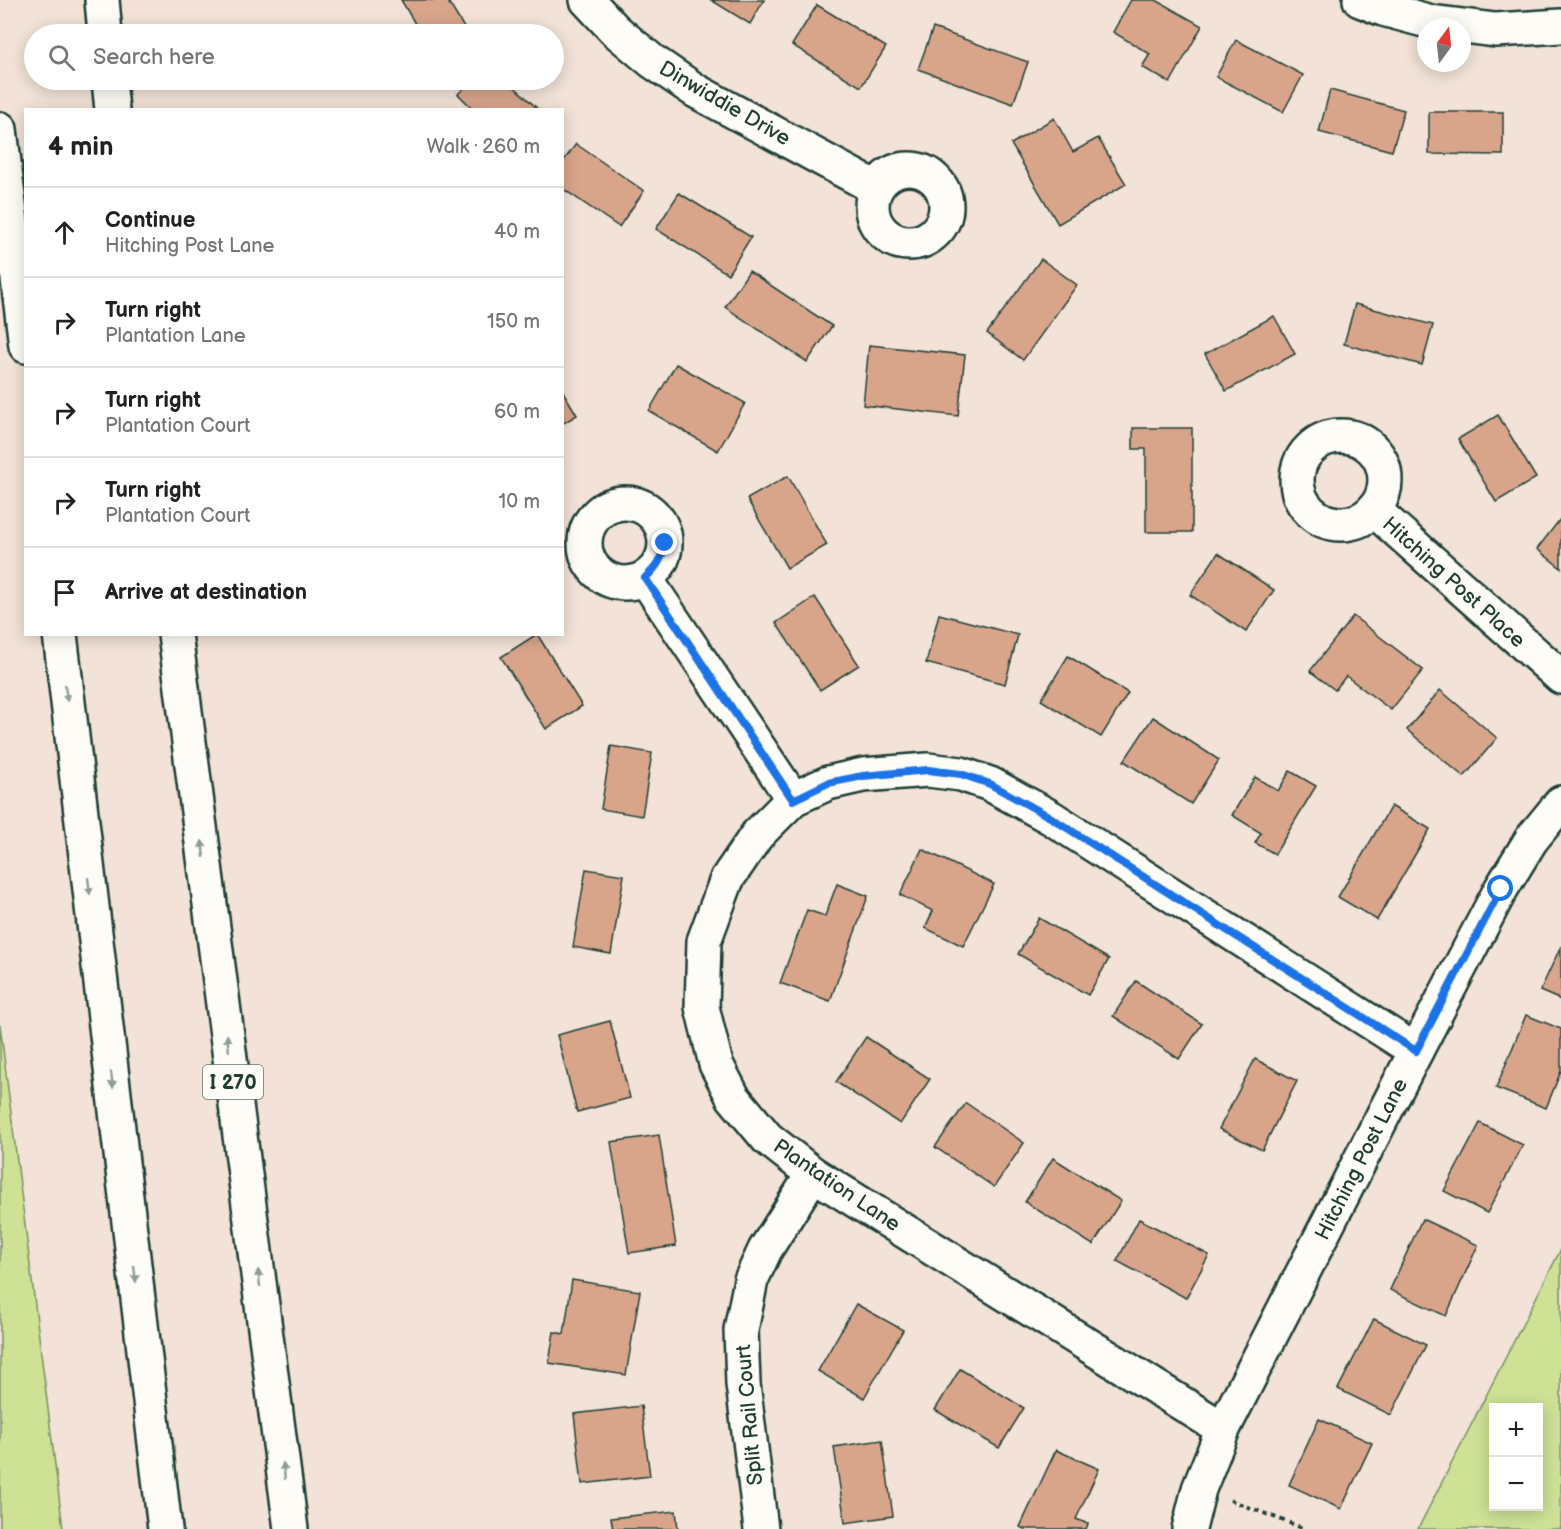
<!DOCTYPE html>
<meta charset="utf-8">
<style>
:root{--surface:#fff;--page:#f2f2f2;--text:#222;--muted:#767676;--line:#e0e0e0}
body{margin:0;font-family:"Balsamiq Sans",sans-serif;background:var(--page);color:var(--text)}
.controls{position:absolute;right:18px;bottom:18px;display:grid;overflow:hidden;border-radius:0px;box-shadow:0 3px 15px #0003}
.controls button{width:54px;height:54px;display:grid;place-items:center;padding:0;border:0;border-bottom:2px solid var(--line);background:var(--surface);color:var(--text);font:30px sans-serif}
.compass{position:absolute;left:1417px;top:18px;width:54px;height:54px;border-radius:50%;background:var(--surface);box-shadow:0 3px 15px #0003;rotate:15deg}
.stop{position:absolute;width:18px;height:18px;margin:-14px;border:4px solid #1a73e8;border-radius:50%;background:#fff}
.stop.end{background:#1a73e8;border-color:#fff;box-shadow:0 2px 6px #0008}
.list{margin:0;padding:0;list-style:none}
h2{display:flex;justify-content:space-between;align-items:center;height:78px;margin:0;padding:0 24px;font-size:26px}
h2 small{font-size:20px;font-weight:400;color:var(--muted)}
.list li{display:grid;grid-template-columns:39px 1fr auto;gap:18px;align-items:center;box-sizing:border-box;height:90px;padding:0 24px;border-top:2px solid var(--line)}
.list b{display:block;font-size:22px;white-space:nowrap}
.list p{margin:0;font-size:20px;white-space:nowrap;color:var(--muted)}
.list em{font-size:20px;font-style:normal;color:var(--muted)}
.icon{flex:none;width:33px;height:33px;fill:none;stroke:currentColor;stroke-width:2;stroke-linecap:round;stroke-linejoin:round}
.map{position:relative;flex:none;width:1561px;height:1529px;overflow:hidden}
.search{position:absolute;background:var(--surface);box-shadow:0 3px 15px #0003;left:24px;top:24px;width:540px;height:66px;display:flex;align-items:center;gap:15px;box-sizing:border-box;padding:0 21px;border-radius:33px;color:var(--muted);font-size:22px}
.panel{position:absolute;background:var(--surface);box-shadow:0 3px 15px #0003;left:24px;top:108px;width:540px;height:528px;border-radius:0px}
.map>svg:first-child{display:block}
</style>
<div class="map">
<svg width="1561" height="1529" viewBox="0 0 1561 1529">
<rect width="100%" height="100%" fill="#f2e2d7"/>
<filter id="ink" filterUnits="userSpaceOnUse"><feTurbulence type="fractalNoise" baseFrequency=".0167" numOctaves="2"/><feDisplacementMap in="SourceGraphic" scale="12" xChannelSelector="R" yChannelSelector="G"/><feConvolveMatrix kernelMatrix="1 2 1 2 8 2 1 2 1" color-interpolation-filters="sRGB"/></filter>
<g filter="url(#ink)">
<g fill="#cee195" stroke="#768f64" stroke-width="1.5" fill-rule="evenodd">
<polygon points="0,1025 63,1529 0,1529"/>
<path d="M1561 1249V1529H1418ZM1494 1408H1538V1506H1494Z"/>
</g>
<g fill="#d8a58b" stroke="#1f3d34" stroke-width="1.5">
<polygon points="401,0 447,0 468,34 421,34"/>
<polygon points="711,0 764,0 750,24"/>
<polygon points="1131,0 1156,0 1202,26 1170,83 1142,67 1150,54 1113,32"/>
<polygon points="817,5 886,47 861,87 792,45"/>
<polygon points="933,28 1028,62 1013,104 918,69"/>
<polygon points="1236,40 1303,75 1283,112 1216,77"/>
<polygon points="472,80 507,80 539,110 474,110 458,94"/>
<polygon points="1330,90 1404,110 1392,151 1319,132"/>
<polygon points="1429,112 1503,112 1503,155 1429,154"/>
<polygon points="1054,118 1073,152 1098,138 1126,184 1058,224 1011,144"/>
<polygon points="576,144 644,191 619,227 562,188 562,163"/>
<polygon points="679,193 751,237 728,274 656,229"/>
<polygon points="1041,259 1077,285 1023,360 987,333"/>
<polygon points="749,271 832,326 807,362 725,307"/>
<polygon points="1355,304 1433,325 1422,365 1344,344"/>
<polygon points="1274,316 1295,354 1226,391 1205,354"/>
<polygon points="869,345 965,355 958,416 863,405"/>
<polygon points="676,364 745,403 718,451 649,411"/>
<polygon points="562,390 577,415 562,424"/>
<polygon points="1498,415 1536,478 1496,502 1458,439"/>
<polygon points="1133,428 1192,428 1192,532 1146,532 1146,449 1133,449"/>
<polygon points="788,476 827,545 787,568 747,499"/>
<polygon points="1561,518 1561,568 1537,549"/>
<polygon points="1218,553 1274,590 1246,632 1190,595"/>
<polygon points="815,597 859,665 820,690 776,623"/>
<polygon points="939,614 1018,635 1005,684 926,663"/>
<polygon points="1353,616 1423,670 1391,710 1346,676 1335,690 1310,671"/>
<polygon points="537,634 582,706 546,729 501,657"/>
<polygon points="1068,656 1128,693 1101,737 1041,700"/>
<polygon points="1440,690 1497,738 1464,777 1407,730"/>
<polygon points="1153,717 1219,760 1191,804 1124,761"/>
<polygon points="611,746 652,753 642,816 601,809"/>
<polygon points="1290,771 1316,786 1275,854 1255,843 1261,833 1232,815 1255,777 1278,791"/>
<polygon points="1391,806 1430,829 1377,920 1338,897"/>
<polygon points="922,849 994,884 963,946 925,928 933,911 900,895"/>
<polygon points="586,869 624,875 611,954 573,947"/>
<polygon points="837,884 868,896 830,1001 780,983 807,910 825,916"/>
<polygon points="1039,918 1109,959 1088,995 1018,954"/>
<polygon points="1561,946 1561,1000 1540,991"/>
<polygon points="1136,981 1202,1024 1179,1059 1113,1016"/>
<polygon points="1526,1015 1561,1029 1561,1071 1546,1108 1496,1088"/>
<polygon points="610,1021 630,1098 577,1112 557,1035"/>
<polygon points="866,1037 930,1079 900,1124 836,1082"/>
<polygon points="1255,1059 1297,1081 1262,1150 1219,1129"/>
<polygon points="966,1103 1024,1143 994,1187 935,1147"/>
<polygon points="1480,1123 1523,1145 1487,1213 1444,1191"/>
<polygon points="659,1135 676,1246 629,1253 611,1142"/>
<polygon points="1053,1158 1121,1201 1093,1245 1025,1202"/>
<polygon points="1139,1219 1209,1255 1186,1298 1117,1261"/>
<polygon points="1422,1219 1478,1245 1446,1316 1390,1290"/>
<polygon points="572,1280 640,1291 626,1375 549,1363 554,1332 564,1334"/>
<polygon points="856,1304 903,1330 864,1398 818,1371"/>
<polygon points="1374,1319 1426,1345 1391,1415 1338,1389"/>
<polygon points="960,1369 1024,1408 999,1448 935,1410"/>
<polygon points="641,1406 650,1476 582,1484 574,1414"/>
<polygon points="1319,1419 1372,1443 1341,1509 1289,1485"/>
<polygon points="882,1440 893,1516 845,1523 834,1447"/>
<polygon points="1056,1450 1099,1469 1076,1519 1088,1524 1086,1529 1024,1529 1020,1527"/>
<polygon points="676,1511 678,1529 613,1529 611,1518"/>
</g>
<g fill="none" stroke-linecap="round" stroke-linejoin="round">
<g stroke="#1f3d34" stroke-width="38">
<g id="street">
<polyline points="587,0 615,30 652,61 696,91 876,188"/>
<polyline points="1360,0 1383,9 1431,22 1495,30 1561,26"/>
<circle cx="909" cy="206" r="37"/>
<circle cx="1341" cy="480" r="44"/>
<circle cx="625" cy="543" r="40"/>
<polyline points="1374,510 1561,677"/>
<polyline points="645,578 793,799"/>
<polyline points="1223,1429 813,1174 767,1138 733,1097 716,1064 702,1007 704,941 727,879 757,835 793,799 828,783 863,775 928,770 961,774 990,784 1050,817 1416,1051"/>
<polyline points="761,1529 743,1384 741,1330 751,1280 765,1250 813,1174"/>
<polyline points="1189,1529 1199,1489 1223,1429 1416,1051 1501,889 1531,840 1561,803"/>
</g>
</g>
<g stroke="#1f3d34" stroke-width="38">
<g id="highway">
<polyline points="102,0 105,34"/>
<polyline points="109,80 112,110"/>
<polyline points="0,129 26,346"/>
<polyline points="60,634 165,1529"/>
<polyline points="175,634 291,1529"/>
</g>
</g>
<polyline stroke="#1f3d34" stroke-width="4" stroke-dasharray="4.5 4.5" stroke-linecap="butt" points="1230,1500 1305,1529"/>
<use href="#street" stroke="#fdfcf7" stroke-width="33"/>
<use href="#highway" stroke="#fdfcf7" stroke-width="33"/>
</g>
<defs><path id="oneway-solid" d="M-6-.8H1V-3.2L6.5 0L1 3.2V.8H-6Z" transform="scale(1.5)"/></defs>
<g fill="#8e9c96">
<use href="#oneway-solid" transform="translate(66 693) rotate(83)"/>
<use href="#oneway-solid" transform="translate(203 849) rotate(-97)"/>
<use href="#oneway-solid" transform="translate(89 886) rotate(83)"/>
<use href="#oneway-solid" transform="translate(228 1043) rotate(-97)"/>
<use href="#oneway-solid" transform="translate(112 1080) rotate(83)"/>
<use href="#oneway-solid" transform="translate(135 1274) rotate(83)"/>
<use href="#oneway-solid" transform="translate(259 1278) rotate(-97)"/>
<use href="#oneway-solid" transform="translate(284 1471) rotate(-97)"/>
</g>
</g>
<g fill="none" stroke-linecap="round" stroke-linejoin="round" filter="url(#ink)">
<path stroke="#1a73e8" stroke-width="8" d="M665 543C662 559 657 567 645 578L793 800 828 783 863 776 928 770 961 774 990 784 1050 817 1416 1051 1501 889"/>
</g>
<g text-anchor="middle" stroke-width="4.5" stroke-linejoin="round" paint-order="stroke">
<rect fill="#fdfcf7" stroke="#62766e" stroke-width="1.5" x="203" y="1065" width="60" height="34" rx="4.5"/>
<g font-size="20" font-weight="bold" fill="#1f3d34">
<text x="233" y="1089">I 270</text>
</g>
<g font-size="21" fill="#1f3d34" stroke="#fdfcf7">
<text transform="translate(725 103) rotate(30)" y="7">Dinwiddie Drive</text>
<text transform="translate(1454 582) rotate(42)" y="7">Hitching Post Place</text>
<text transform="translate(1361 1159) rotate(-63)" y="7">Hitching Post Lane</text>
<text transform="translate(837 1185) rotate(34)" y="7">Plantation Lane</text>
<text transform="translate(749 1415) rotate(-95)" y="7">Split Rail Court</text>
</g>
</g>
</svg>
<div class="controls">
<button>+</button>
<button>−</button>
</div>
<svg class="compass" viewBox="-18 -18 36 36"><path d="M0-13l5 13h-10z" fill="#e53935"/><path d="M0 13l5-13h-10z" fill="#767676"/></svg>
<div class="stop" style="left:1501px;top:889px"></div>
<div class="stop end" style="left:665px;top:543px"></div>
<div class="search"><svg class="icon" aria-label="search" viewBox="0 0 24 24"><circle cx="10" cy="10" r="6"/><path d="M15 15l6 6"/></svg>Search here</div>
<section class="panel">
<h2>4 min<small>Walk · 260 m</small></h2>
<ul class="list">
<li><svg class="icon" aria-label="ahead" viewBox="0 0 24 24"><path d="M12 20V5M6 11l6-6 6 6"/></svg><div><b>Continue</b><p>Hitching Post Lane</p></div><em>40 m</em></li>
<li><svg class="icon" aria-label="right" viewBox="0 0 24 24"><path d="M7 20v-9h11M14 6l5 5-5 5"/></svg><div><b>Turn right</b><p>Plantation Lane</p></div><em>150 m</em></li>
<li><svg class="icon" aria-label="right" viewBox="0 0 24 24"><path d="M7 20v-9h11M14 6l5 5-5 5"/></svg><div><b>Turn right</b><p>Plantation Court</p></div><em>60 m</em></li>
<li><svg class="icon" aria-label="right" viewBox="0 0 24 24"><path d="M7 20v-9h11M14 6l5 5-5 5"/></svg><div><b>Turn right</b><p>Plantation Court</p></div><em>10 m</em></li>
<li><svg class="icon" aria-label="arrive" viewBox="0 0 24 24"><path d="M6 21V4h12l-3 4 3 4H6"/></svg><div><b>Arrive at destination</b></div></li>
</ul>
</section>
</div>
